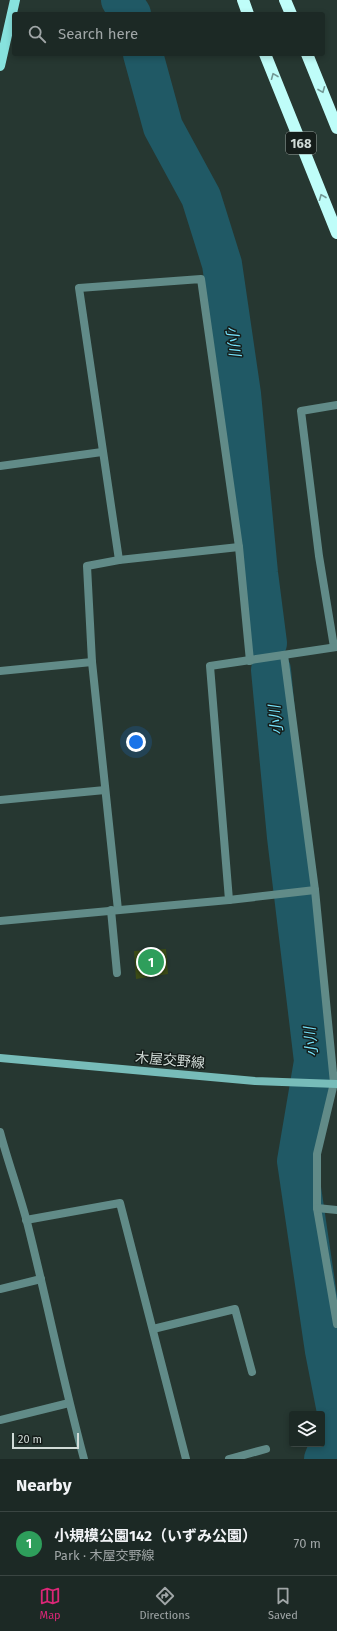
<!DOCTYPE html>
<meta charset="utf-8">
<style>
:root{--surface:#1c2925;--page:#293532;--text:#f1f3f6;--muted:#a0a6a7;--line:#3a4542;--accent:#db2777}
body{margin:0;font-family:"Fira Sans","Noto Sans JP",sans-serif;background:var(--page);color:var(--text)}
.controls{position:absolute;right:12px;bottom:12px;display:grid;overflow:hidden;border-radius:4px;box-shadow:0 2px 6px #0003}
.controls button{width:36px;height:36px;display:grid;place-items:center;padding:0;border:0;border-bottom:1px solid var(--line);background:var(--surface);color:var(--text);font:20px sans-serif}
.scale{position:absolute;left:12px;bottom:10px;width:67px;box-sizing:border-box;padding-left:4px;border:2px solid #d1dbd7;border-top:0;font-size:11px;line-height:14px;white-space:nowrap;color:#d1dbd7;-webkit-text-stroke:3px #151d1a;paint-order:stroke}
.you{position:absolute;left:136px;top:742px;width:14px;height:14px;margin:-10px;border:3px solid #fff;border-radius:50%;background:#1a73e8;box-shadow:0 0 0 6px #1a73e833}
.badge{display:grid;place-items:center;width:26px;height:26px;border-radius:50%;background:var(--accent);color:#fff;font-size:13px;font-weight:700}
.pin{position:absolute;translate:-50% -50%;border:2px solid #fff;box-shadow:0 1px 4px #0006}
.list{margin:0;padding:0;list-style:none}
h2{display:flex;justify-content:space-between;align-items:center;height:52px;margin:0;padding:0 16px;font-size:17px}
h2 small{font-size:13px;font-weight:400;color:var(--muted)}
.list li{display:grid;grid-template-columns:26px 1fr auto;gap:12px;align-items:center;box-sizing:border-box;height:64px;padding:0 16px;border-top:1px solid var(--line)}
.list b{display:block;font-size:15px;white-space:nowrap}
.list p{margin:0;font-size:13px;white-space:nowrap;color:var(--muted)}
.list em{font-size:13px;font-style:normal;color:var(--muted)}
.icon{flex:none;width:22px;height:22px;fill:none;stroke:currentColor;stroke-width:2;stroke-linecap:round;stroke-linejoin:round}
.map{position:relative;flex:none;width:337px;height:1459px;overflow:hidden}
.search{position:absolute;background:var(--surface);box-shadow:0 2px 6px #0003;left:12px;right:12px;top:12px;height:44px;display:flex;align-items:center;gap:10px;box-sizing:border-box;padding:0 14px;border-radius:4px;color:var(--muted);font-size:15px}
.sheet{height:116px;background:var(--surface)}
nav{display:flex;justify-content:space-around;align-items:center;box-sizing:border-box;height:56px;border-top:1px solid var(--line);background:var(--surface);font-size:11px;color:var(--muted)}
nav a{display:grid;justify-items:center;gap:2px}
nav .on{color:var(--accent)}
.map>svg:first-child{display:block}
</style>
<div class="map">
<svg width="337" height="1459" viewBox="0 0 337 1459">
<rect width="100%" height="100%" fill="#263731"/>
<polygon fill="#3c4c16" points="166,949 168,974 136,979 134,951"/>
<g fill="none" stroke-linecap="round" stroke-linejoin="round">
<g stroke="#205965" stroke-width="40">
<polyline points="121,0 131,14"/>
<polyline points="143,54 163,127 201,197 222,264 241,394 258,573 267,643"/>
<polyline points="271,670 287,837 314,1061 297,1161 325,1351 337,1412"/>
<polyline points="324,1459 337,1428"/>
</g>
<g stroke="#618b88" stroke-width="8">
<polyline points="0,466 102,452"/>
<polyline points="0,800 105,790"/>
<polyline points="111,910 117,973"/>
<polyline points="153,1329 235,1309 252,1372"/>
<polyline points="229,1459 266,1449"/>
</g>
<g stroke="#618b88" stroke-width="8">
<polyline points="119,560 239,547"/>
<polyline points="334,647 319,556 301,411 337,405"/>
<polyline points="284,655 315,890 334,1083 317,1154 317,1208 337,1324"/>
<polyline points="0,671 92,662"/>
<polyline points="229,900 315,890"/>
<polyline points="118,910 92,662 87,566 119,560 79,288 201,279 239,547 250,661"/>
<polyline points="0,921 229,900 210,666 337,647"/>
<path d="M0 1132C8 1162 19 1192 27 1222 47 1301 63 1381 84 1459"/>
<polyline points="317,1208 337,1210"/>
<polyline points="26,1220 120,1203 186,1459"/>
<polyline points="0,1289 41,1279"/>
<polyline points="0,1420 69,1403"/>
</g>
<polyline stroke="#77bcb9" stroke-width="8" points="0,1058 255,1081 337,1084"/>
<polyline stroke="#87e2de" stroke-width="10" points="0,66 15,0"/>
<g stroke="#bffdf9" stroke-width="12">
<polyline points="243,0 248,14"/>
<polyline points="285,0 291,14"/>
<polyline points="265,54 337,233"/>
<polyline points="307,54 337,128"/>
</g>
</g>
<defs><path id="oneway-chevron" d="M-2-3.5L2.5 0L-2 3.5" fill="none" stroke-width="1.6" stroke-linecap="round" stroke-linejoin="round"/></defs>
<g stroke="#729895">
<use href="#oneway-chevron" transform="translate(274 76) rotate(-112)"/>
<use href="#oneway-chevron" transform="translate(322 90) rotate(68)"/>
<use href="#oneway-chevron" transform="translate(322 197) rotate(-112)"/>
</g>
<g text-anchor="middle" stroke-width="3" stroke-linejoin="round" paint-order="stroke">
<rect fill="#151d1a" stroke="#99a29e" stroke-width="1" x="286" y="132" width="30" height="22" rx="3"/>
<g font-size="13" font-weight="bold" fill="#d1dbd7">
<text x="301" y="148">168</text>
</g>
<g font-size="14" fill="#d1dbd7" stroke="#151d1a">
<text transform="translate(170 1060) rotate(5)" y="5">木屋交野線</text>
</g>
<g font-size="15" font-style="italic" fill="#76e4fd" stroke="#151d1a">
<text transform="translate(233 341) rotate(82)" y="5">小川</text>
<text transform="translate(276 720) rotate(-96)" y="5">小川</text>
<text transform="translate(311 1042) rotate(-95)" y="5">小川</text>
</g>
</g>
</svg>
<div class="controls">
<button><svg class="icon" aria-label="layers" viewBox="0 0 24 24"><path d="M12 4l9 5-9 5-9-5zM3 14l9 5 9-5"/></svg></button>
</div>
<div class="scale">20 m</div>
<div class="you"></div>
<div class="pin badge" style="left:151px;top:962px;background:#2e9e5b">1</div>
<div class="search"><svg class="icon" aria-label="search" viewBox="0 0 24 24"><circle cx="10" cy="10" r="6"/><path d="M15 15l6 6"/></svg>Search here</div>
</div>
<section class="sheet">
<h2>Nearby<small></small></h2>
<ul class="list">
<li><span class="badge" style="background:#2e9e5b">1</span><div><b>小規模公園142（いずみ公園）</b><p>Park · 木屋交野線</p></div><em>70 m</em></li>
</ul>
</section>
<nav>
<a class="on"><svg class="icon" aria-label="map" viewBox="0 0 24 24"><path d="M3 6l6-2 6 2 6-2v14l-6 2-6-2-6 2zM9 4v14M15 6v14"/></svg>Map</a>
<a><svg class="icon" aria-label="directions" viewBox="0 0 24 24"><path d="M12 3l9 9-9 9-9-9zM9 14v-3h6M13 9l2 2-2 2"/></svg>Directions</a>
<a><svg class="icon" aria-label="saved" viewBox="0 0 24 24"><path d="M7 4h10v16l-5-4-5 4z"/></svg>Saved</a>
</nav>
